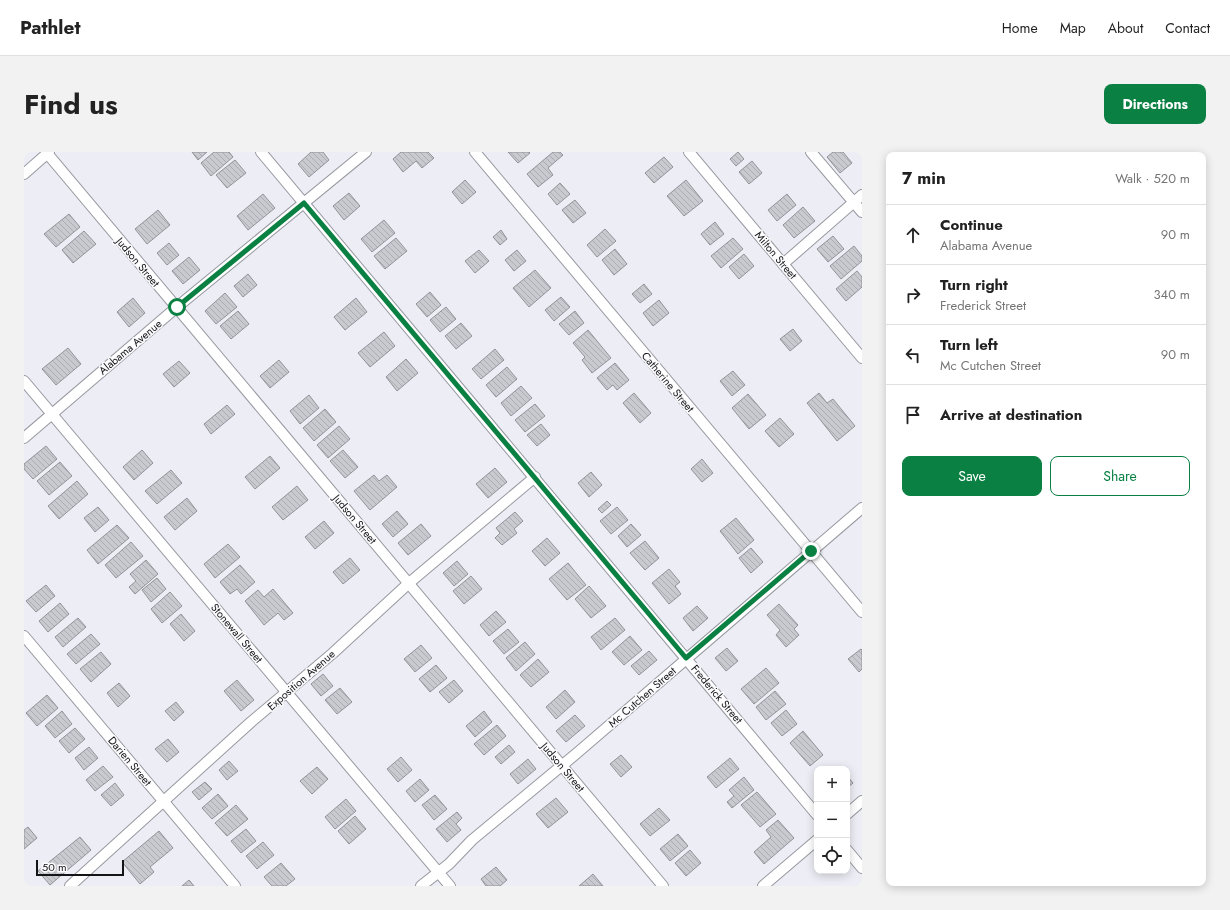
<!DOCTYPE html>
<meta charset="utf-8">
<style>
:root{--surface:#fff;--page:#f2f2f2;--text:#222;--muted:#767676;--line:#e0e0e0;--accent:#0b8043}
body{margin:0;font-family:Jost,sans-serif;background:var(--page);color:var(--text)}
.controls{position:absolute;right:12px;bottom:12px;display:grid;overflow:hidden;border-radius:8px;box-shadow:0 2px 10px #0003}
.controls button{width:36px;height:36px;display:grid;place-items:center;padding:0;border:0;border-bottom:1px solid var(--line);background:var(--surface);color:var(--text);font:20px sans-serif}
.scale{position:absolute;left:12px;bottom:10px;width:88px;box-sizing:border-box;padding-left:4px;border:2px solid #141417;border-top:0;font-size:11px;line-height:14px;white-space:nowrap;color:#141417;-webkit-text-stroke:3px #fbfbfe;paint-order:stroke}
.stop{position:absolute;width:12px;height:12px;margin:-9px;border:3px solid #0b8043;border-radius:50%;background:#fff}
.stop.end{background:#0b8043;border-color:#fff;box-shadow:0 1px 4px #0008}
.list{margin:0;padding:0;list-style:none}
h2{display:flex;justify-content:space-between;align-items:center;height:52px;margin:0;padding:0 16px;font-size:17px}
h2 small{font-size:13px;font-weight:400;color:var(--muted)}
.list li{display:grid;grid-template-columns:26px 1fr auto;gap:12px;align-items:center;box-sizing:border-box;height:60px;padding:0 16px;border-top:1px solid var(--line)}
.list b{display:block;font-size:15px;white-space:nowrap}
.list p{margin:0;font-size:13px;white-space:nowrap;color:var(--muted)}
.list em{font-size:13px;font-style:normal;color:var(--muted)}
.actions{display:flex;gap:8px;padding:12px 16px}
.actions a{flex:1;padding:9px 0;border:1px solid var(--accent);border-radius:8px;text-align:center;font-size:14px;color:var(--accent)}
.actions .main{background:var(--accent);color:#fff}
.icon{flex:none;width:22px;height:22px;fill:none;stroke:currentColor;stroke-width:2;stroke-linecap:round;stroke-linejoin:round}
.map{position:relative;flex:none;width:838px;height:734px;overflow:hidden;border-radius:8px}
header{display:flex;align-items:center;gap:24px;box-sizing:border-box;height:56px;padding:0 20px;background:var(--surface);border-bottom:1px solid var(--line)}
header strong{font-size:19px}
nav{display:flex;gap:22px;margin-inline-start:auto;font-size:14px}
.intro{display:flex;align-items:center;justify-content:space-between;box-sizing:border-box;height:96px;padding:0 24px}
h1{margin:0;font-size:28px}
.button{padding:10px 18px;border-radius:8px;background:var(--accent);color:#fff;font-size:14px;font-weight:700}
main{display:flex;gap:24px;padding:0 24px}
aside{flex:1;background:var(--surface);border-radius:8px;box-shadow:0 2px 10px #0003}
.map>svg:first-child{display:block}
</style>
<header>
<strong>Pathlet</strong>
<nav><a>Home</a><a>Map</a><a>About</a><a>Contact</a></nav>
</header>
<div class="intro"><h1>Find us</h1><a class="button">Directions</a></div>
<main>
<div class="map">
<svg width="838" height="734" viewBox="0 0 838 734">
<defs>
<pattern id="building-back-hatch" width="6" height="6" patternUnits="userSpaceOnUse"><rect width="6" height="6" fill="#c9c9d0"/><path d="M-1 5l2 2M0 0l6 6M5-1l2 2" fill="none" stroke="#acacb2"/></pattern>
</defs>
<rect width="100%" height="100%" fill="#ededf5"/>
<g fill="url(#building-back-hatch)" stroke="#929299">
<polygon points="168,0 183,0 174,8"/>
<polygon points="190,0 205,0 209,5 187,24 177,11"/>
<polygon points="287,0 299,0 305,8 285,25 274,12"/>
<polygon points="377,0 404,0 410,6 398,16 392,9 379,20 369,7"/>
<polygon points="484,0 505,0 506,1 494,11"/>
<polygon points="529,0 536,0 539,3 524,16 529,23 514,35 503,22"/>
<polygon points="714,0 720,7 712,14 706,7"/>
<polygon points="809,0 819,0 828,11 816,21 803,5"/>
<polygon points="640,5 649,15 630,31 621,21"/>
<polygon points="211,8 222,21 203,36 192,23"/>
<polygon points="728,9 738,21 725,32 715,20"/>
<polygon points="441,28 452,40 438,52 428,40"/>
<polygon points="662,28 679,49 660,64 643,44"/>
<polygon points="536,31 546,42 533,53 524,42"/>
<polygon points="325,41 336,54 320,68 309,54"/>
<polygon points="239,42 251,56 224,78 213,64"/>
<polygon points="763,42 772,53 753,69 744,58"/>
<polygon points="551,48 562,61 549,71 538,58"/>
<polygon points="779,55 791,69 770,86 759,73"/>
<polygon points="134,58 146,73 123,92 111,77"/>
<polygon points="45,62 56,75 32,95 20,82"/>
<polygon points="360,68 371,81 348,100 337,87"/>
<polygon points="691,70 700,82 686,93 677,82"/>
<polygon points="581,77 592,89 573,105 563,93"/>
<polygon points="477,78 483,87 476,93 469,85"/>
<polygon points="60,79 72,92 49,111 38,98"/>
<polygon points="809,84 820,97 804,110 793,97"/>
<polygon points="372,86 383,99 361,117 350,104"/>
<polygon points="709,86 719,97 697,116 687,104"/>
<polygon points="145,91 155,103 143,113 133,101"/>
<polygon points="830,94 838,104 838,109 817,127 806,114"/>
<polygon points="591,97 603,112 590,123 578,108"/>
<polygon points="455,98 465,109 451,121 441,109"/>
<polygon points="493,98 502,109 490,119 481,108"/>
<polygon points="720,102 730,114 715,127 705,115"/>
<polygon points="165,105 176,118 159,132 148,119"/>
<polygon points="511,118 527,136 505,155 489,136"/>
<polygon points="833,119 838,125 838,135 822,149 812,137"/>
<polygon points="224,122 233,133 219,145 210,134"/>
<polygon points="620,132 628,142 616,151 608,142"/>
<polygon points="406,140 417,153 403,165 392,152"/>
<polygon points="201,141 213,155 192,172 181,159"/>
<polygon points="537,145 546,155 530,169 521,158"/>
<polygon points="109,146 121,161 105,175 93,160"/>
<polygon points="332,146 343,160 321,178 310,165"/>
<polygon points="635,148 645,161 629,174 619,161"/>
<polygon points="422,155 432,167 416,180 406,168"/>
<polygon points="214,159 225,172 207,187 196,174"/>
<polygon points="551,159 560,171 545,183 535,172"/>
<polygon points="437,171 448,184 432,197 421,184"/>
<polygon points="769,177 778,189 766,199 756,187"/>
<polygon points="564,178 587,206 568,221 558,208 561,205 549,191"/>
<polygon points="360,180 371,194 346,215 334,201"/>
<polygon points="44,196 57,212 32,233 18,217"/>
<polygon points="471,197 480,208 457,227 448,217"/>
<polygon points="382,207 394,221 373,239 362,225"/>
<polygon points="255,208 265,220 246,236 236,224"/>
<polygon points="155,209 166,221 150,235 139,222"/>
<polygon points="591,211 605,228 593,238 589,233 583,238 573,226"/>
<polygon points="483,215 493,227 472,245 462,233"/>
<polygon points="709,219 721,233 708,244 696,229"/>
<polygon points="497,234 508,246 487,264 477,251"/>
<polygon points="610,241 627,261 616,271 599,251"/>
<polygon points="795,241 803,251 809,247 831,274 813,289 783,251"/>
<polygon points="724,242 742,263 725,277 708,256"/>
<polygon points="285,243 295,256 276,272 266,259"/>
<polygon points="511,252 521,264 501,280 491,268"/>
<polygon points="203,253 211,262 187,282 180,272"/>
<polygon points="301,257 312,270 290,289 279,276"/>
<polygon points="756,266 770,282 755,295 741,279"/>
<polygon points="517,272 526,283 513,294 503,283"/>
<polygon points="315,274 326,287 304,306 293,293"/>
<polygon points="22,294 33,307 9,327 0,317 0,312"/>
<polygon points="118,298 129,311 110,328 99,315"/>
<polygon points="319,298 334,315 321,326 306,309"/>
<polygon points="246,304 256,316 231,337 221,325"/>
<polygon points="678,307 689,321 678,330 667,317"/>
<polygon points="36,310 48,324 25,343 13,329"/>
<polygon points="471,316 483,330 464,346 452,332"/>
<polygon points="147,318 158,331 133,352 121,339"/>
<polygon points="567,320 578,333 565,345 554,331"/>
<polygon points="350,323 355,329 363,323 373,335 346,358 330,339"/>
<polygon points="53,329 64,342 35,367 24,354"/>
<polygon points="273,334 284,348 259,368 248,355"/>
<polygon points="163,346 173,359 151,378 140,365"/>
<polygon points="583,349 587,353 578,361 574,357"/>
<polygon points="74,355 85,368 71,380 60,366"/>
<polygon points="593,355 604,368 587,382 576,369"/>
<polygon points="373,359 384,372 369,385 358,372"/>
<polygon points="491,360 499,369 490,377 493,381 478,393 471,386 476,381 472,376"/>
<polygon points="712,366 730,388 714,402 696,379"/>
<polygon points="300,369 310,381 291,397 281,385"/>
<polygon points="397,372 407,384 384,403 374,391"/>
<polygon points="607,372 617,383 603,395 594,384"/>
<polygon points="93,373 105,386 74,412 63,398"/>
<polygon points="523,386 536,401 521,414 508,399"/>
<polygon points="621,389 635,406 621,418 606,401"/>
<polygon points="107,390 119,404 92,426 81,413"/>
<polygon points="204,392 216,405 191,426 180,412"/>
<polygon points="727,396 739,410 727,421 715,406"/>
<polygon points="326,406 336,418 319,432 309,420"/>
<polygon points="122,408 134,422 111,442 105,435 112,429 106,422"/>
<polygon points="433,409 444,422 430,434 419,421"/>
<polygon points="544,411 562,433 543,448 525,427"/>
<polygon points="216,413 231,430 217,442 213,437 206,442 196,430"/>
<polygon points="645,417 656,430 651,434 657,442 645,452 628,431"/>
<polygon points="447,424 458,437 440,452 429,439"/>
<polygon points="133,426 142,437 127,450 118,438"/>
<polygon points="22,433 31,444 12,460 2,449"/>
<polygon points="565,434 582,454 567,466 551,447"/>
<polygon points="249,437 269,461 260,468 254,461 240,473 221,449 234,438 240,445"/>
<polygon points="146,440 158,454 138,471 127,457"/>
<polygon points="36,451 45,462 24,480 15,469"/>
<polygon points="755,452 774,473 770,477 775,483 762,495 752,483 756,478 743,463"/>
<polygon points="673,454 684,466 669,479 659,466"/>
<polygon points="472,459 482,470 465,484 456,473"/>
<polygon points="157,462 171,479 160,489 146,472"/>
<polygon points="54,466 62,475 39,495 31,485"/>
<polygon points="591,466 601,478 577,498 567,485"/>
<polygon points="484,477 495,490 480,502 469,489"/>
<polygon points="67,482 76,492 52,512 43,502"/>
<polygon points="606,484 618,498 600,513 588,500"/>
<polygon points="501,490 511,502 492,519 482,506"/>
<polygon points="397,493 408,506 391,520 380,507"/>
<polygon points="703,496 714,509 702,519 691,506"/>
<polygon points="837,497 838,498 838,517 835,520 824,507"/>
<polygon points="625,499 633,508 615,523 607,514"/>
<polygon points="77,500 87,512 67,530 56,517"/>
<polygon points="514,507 525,520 507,535 496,523"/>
<polygon points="412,513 423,526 406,540 395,527"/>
<polygon points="742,516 755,531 730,552 717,537"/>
<polygon points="299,522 309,534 297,544 287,532"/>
<polygon points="213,528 230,548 217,559 200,539"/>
<polygon points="430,528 439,539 425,551 415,540"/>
<polygon points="95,531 106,544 94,555 83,541"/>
<polygon points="316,536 328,550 313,562 301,548"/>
<polygon points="541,538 551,550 532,567 522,555"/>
<polygon points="751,539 762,552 742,568 732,555"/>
<polygon points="23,543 34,556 13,574 2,561"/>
<polygon points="152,550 160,560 150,569 141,559"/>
<polygon points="762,558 773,572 758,584 747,571"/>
<polygon points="38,559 48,572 31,586 21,574"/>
<polygon points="460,559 468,570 451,585 442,574"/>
<polygon points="551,563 561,574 542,590 532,579"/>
<polygon points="473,573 482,584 460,603 450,592"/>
<polygon points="51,576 61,587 45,601 35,589"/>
<polygon points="779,579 799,603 786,614 766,591"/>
<polygon points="144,587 155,600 143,610 131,597"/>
<polygon points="485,593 491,600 477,612 471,605"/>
<polygon points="65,595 74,606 60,618 51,606"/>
<polygon points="597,603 608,615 597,625 586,612"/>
<polygon points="377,605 388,618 374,630 363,617"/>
<polygon points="706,606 715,617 692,636 683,625"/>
<polygon points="504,607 512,617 494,632 486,622"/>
<polygon points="205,609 214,619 203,628 195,618"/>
<polygon points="79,614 89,625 71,639 62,628"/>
<polygon points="293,615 304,627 288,642 276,629"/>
<polygon points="823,624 829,631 823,636"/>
<polygon points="720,625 730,638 708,656 703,650 710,644 705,638"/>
<polygon points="396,627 405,638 391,650 382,639"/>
<polygon points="181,630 188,637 175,648 168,640"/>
<polygon points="91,631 100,643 87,654 77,643"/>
<polygon points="733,640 752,662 736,675 717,653"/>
<polygon points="194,642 204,654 188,667 178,656"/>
<polygon points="411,643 423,657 410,668 398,653"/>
<polygon points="532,646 544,660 524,676 512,662"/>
<polygon points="322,647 332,659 311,677 301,665"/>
<polygon points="212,653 224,667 203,684 191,671"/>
<polygon points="635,656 646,668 626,684 616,672"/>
<polygon points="433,660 438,666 432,672 437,678 423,690 412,677"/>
<polygon points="331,664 342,677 325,692 314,679"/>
<polygon points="754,668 770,686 740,712 730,700 747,685 742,678"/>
<polygon points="4,675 13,686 0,697 0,678"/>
<polygon points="222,677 232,689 217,701 207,689"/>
<polygon points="135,679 149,696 126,715 130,720 116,732 98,710"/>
<polygon points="654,682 664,694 646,709 636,697"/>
<polygon points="56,685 67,698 26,733 14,719"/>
<polygon points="239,690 250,703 233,717 222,704"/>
<polygon points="666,698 677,711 662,724 651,711"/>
<polygon points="257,711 271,727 262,734 248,734 240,725"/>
<polygon points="472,715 483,728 476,734 462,734 457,727"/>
<polygon points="569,722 579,734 555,734"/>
<polygon points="165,728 170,734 158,734"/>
</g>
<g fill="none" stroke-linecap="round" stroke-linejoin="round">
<g stroke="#9898a0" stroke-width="12">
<g id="street">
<polyline points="22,0 639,734"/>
<polyline points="237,0 793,663"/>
<polyline points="451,0 838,460"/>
<polyline points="665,0 838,206"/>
<polyline points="787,0 838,60"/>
<polyline points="0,22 25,0"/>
<polyline points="759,112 838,43"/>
<polyline points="0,229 426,734"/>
<polyline points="0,286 153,155 342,0"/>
<polyline points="0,484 211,734"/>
<polyline points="823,662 838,649"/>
<polyline points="823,698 838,716"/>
<polyline points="46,734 227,570 309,501 385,431 511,325"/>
<polyline points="397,734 425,712 448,688 553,601 838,356"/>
<polyline points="739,734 793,688"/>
</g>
</g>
<use href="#street" stroke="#fff" stroke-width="10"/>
</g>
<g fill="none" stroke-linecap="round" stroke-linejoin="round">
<polyline stroke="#0b8043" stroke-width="5" points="153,155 280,51 662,506 787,399"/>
</g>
<g text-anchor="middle" stroke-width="3" stroke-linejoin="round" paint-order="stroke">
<g font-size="11" fill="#141417" stroke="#fbfbfe">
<text transform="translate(752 103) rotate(50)" y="4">Milton Street</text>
<text transform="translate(114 110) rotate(50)" y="4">Judson Street</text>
<text transform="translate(106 195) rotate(-40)" y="4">Alabama Avenue</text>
<text transform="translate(644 230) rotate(50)" y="4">Catherine Street</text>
<text transform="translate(331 367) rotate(50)" y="4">Judson Street</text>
<text transform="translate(213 481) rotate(50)" y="4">Stonewall Street</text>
<text transform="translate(277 528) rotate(-41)" y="4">Exposition Avenue</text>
<text transform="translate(693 542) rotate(50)" y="4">Frederick Street</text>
<text transform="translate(618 545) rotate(-41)" y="4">Mc Cutchen Street</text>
<text transform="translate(106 609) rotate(50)" y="4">Darien Street</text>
<text transform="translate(539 615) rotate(50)" y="4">Judson Street</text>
</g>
</g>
</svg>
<div class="controls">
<button>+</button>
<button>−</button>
<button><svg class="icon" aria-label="locate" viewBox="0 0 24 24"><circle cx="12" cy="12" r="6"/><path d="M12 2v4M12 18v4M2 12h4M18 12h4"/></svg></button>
</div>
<div class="scale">50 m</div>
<div class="stop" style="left:153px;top:155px"></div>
<div class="stop end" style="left:787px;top:399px"></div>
</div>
<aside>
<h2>7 min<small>Walk · 520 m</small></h2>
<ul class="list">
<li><svg class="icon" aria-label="ahead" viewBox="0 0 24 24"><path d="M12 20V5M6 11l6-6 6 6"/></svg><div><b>Continue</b><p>Alabama Avenue</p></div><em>90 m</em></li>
<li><svg class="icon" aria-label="right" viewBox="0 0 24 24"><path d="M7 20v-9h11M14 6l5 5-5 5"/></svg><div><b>Turn right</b><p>Frederick Street</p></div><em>340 m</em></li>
<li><svg class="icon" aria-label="left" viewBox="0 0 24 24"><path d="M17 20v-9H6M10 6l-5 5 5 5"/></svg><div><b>Turn left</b><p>Mc Cutchen Street</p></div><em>90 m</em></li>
<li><svg class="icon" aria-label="arrive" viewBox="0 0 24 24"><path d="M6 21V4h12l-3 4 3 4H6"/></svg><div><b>Arrive at destination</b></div></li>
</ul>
<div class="actions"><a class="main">Save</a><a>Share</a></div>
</aside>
</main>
